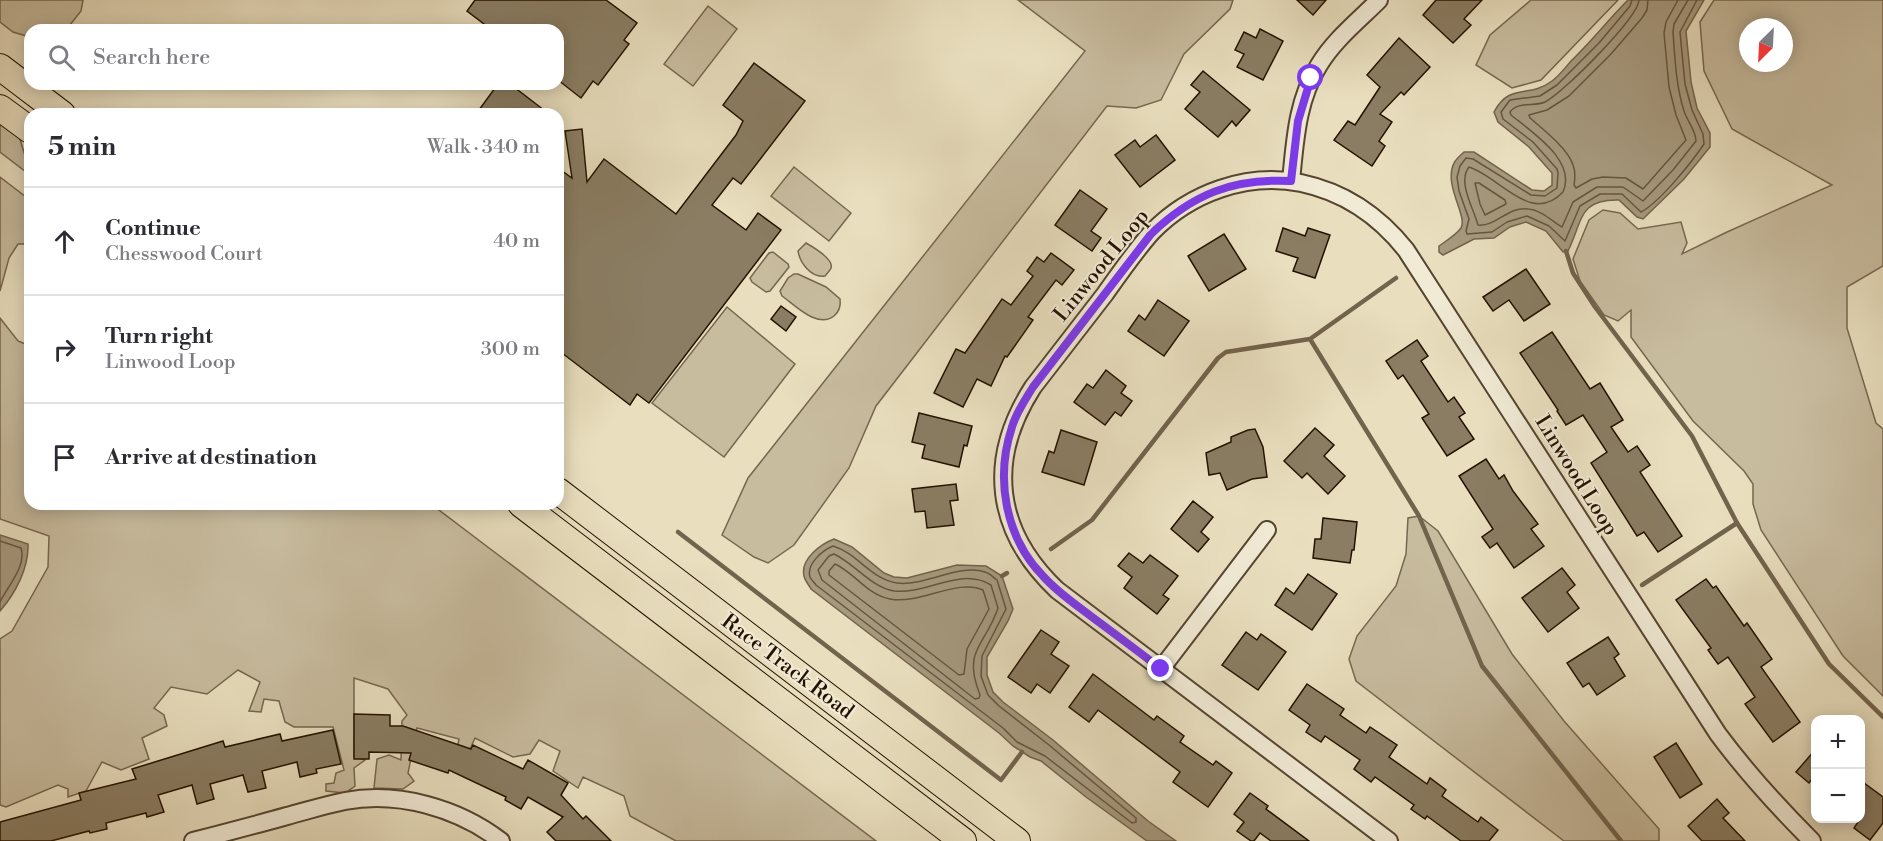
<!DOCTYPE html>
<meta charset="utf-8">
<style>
:root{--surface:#fff;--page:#f2f2f3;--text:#2b2b33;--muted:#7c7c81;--line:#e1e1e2}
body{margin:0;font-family:"Libre Bodoni",serif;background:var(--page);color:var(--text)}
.controls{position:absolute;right:18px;bottom:18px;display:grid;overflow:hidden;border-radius:12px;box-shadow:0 3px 15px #0003}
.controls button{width:54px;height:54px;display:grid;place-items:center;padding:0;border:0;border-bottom:2px solid var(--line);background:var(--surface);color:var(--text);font:30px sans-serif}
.compass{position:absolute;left:1739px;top:18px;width:54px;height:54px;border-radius:50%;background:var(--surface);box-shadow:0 3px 15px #0003;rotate:204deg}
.stop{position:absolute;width:18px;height:18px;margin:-14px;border:4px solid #7c3aed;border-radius:50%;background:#fff}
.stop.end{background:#7c3aed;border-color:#fff;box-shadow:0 2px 6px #0008}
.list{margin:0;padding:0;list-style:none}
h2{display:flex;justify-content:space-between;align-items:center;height:78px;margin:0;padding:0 24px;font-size:26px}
h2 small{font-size:20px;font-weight:400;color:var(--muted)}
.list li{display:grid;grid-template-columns:39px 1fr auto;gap:18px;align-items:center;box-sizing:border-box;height:108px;padding:0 24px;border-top:2px solid var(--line)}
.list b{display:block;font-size:22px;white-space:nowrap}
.list p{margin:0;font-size:20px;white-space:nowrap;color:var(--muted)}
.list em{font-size:20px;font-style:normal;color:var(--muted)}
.icon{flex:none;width:33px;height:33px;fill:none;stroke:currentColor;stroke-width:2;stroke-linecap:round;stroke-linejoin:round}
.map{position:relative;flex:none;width:1883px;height:841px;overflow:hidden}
.search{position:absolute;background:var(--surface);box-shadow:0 3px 15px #0003;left:24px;top:24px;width:540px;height:66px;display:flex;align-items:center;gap:15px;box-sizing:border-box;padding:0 21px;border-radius:18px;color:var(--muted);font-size:22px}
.panel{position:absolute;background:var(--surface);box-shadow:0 3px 15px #0003;left:24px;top:108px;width:540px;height:402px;border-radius:18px}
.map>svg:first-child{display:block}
</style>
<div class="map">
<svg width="1883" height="841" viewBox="0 0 1883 841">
<rect width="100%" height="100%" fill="#e9dfbf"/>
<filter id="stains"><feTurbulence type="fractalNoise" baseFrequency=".00333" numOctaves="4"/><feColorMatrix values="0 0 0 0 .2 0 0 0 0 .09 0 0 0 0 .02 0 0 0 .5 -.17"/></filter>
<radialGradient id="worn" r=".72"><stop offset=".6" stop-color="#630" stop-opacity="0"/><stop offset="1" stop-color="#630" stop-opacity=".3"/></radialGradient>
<g fill="#c8bc9f" stroke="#766750" stroke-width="1.5" fill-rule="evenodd">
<polygon points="0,0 83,0 81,11 66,30 30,30 30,37 13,32 0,22"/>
<polygon points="1018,0 1233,0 1230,9 1184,54 1161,100 1136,108 1107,106 876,406 849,468 794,545 768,563 754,557 722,535 748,478 1085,51"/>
<polygon points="1531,0 1618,0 1541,80 1512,88 1476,65 1490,35"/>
<path d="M1714 0H1883V266L1847 287V328L1876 423 1883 429V696L1843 656 1761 530 1753 504V484L1744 471 1693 421 1631 337V310L1618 321 1604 315 1580 281 1573 259 1589 220 1603 210 1620 213 1638 229 1681 222 1687 243 1682 254 1727 232 1832 185 1732 129 1704 71 1700 22ZM1748 27H1784V63H1748Z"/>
<polygon points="708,6 737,29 693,86 664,64"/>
<polygon points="0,122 19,136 26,159 30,161 30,175 0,152"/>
<polygon points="794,167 851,213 829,241 771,196"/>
<polygon points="0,177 30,200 30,244 18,244 9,258 0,291"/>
<path d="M806 243C813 247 834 259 831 268 831 269 825 276 825 276 811 278 800 263 798 251Z"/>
<polygon points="773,252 788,264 789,267 770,291 766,292 752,282 750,278 769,253"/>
<path d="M794 274H798L826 287 840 299C841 306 840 311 834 316 817 329 795 305 782 296L780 291 788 278Z"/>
<polygon points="727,307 795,364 724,457 652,403"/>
<polygon points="0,318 18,341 30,346 30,504 431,504 876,841 676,841 630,816 624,796 583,777 578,788 553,771 560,751 539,740 530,754 513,757 475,738 463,765 455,760 459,739 417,728 408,773 414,781 403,789 374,788 377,759 389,755 401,760 402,721 407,715 388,689 354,678 354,757 365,760 354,768 355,786 345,793 326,791 326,784 334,783 336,773 344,770 333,727 294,727 285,722 279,701 264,699 261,712 249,711 260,682 238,670 207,694 171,687 154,708 164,715 167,726 142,738 149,759 121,770 102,762 86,791 68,797 68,789 58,785 6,807 0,805 0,639 12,631 48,567 49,536 0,519"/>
<polygon points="1419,516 1438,531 1512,654 1564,721 1659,829 1659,841 1564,841 1356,681 1349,659 1357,636 1396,586 1406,554 1408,518"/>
</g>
<g fill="#a6997e" stroke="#72634c" stroke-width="1.5">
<path d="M1628 0H1704L1686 31 1691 82 1697 108 1710 133V147L1684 179 1643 219 1637 217 1619 200C1578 199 1583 221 1568 251L1563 252 1546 231 1526 222 1510 227 1494 238 1474 239 1443 255 1439 252V246C1446 241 1456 235 1461 228 1468 216 1443 185 1454 163 1456 159 1461 155 1464 152H1474L1532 190 1544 191 1552 185V173L1529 147 1498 122 1494 112C1510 82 1528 99 1552 81 1559 76 1565 68 1571 61 1591 42 1608 20 1628 0Z"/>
<path d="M0 535 28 544C29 568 15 594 0 611Z"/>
<path d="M834 539 852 547 884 573 894 577 907 578 957 565 986 566 1002 576 1013 609 1008 621 987 657V675L993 692 1003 702 1053 740 1148 821 1176 841H1147L1086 797 1041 761 1030 757 1013 746 999 733 811 589C809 585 805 581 804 576 800 559 821 544 834 539Z"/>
</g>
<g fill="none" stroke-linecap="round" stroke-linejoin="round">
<g stroke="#65563f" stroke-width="1.5">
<path d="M1632 0 1630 6 1599 43 1557 85 1540 96 1510 100 1501 112 1503 119 1533 142 1557 169 1558 173 1557 188 1545 196 1531 195 1473 159 1466 158 1460 166 1457 177 1459 191 1469 219 1466 231 1467 234 1492 232 1507 222 1527 216 1549 226 1565 241 1580 206 1600 194H1622L1641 212C1659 203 1692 162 1704 144L1703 134 1692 110 1685 84 1680 32 1697 0"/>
<path d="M1639 0C1638 18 1563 93 1545 102 1534 107 1518 101 1510 112L1511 115C1532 132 1577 161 1563 192 1531 226 1499 176 1469 167 1457 182 1474 209 1478 225 1496 227 1508 206 1528 209 1541 210 1552 221 1562 227L1573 202 1597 187H1623L1643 201 1673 170 1696 141C1696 130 1687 121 1684 111 1676 86 1675 59 1673 32L1674 24 1688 0"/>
<path d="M1648 0 1647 10 1642 18 1611 54 1569 96 1547 110 1529 115 1530 118C1543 129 1568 149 1573 165 1576 172 1575 179 1574 185L1576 188 1592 179 1603 177 1626 178 1643 189 1686 140 1676 115 1669 87 1664 33 1666 22 1678 0"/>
<polygon points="1475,183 1479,183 1505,200 1506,204 1485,215 1480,204"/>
<path d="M0 541 21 548C27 566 7 587 0 602"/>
<path d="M833 546C857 553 872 580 897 583 924 587 959 563 985 572 989 573 993 577 997 580L1006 609 982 656 981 676 988 695 999 706 1049 745 1136 818V822L1132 823 1045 756 1017 742 1003 728 816 585C814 582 811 580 810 577 806 564 823 550 833 546Z"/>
<path d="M834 554C855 564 871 587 894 591 926 595 961 566 991 585L998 608C985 647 962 649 980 695L979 698 975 699 822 580 818 570 829 556Z"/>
<path d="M835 564C855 573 867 595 890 599 919 605 958 578 983 590L989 609 967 649 964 674 959 675 829 575V571Z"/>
</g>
<g stroke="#72634c" stroke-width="4.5">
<polyline points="1566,251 1573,273 1595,307 1692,436 1737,523 1829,664 1883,717"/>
<polyline points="1310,339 1419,516 1482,666 1621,841"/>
<polyline points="678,532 1001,780 1022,752"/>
<polyline points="1051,549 1092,520 1218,358 1226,352 1310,339 1396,278"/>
<polyline points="1002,576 1007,573"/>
<polyline points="1642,585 1737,523"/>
</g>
</g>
<g fill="#8a7d63" stroke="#241200" stroke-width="1.5">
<polygon points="475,0 606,0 637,23 624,40 629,44 598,85 593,81 581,98 558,80 558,30 492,30 467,11"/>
<polygon points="1297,0 1326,0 1313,15"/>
<polygon points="1436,0 1482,0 1464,19 1471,25 1453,43 1423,15"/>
<polygon points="1260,29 1283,41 1263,80 1237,67 1244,54 1235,50 1244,32 1256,38"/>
<polygon points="1399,38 1430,67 1404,95 1401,92 1380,114 1392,122 1379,141 1385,146 1372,166 1334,140 1348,121 1355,125 1380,87 1367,75"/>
<polygon points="754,63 805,101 741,184 733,178 712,205 746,230 758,213 781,230 649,403 637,394 630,405 558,350 558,168 572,178 565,131 582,129 587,182 604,159 676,214 736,135 743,121 723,105"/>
<polygon points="1203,71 1250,110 1236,126 1232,121 1218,137 1185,109 1200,92 1191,85"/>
<polygon points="498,84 510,84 549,114 476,114"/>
<polygon points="1156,135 1175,160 1140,187 1115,155 1135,140 1140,147"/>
<polygon points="1080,190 1107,209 1091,231 1101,238 1092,251 1055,225"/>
<polygon points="1283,228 1305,236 1308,228 1330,235 1315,278 1293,271 1298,258 1276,251"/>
<polygon points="1224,234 1246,269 1209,291 1188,256"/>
<polygon points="1051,253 1074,270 1062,285 1056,280 1028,317 1033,320 1007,357 1005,356 991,386 977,379 963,407 934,393 956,349 965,353 1002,299 1011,305 1033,276 1027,271 1037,257 1044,262"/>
<polygon points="1526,269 1550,304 1524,321 1509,300 1493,311 1483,297"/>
<polygon points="1158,300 1189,321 1164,356 1128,331 1139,315 1145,320"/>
<polygon points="781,306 796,317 786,331 771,319"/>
<polygon points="1552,332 1590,389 1600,383 1623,420 1611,427 1628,452 1637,446 1650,465 1640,472 1682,536 1658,552 1644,532 1637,536 1591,463 1607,452 1583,415 1566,425 1557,411 1558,410 1520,353"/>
<polygon points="1417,340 1428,356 1421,361 1448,402 1454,397 1465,413 1459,417 1474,439 1447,456 1422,418 1429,414 1403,375 1398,379 1386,361"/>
<polygon points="1106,370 1126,386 1121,393 1132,401 1121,416 1115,412 1105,425 1074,402 1087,384 1093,388"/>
<polygon points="919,413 972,426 967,446 964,445 959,467 922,458 925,445 912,442"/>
<polygon points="1315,428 1334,445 1324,456 1345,476 1328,494 1307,473 1302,478 1284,461"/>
<polygon points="1255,429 1263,447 1267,477 1252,479 1227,490 1220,473 1209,475 1206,453 1231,442 1231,437 1248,430"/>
<polygon points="1061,430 1097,442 1084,485 1042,472 1049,451 1054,453"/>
<polygon points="1486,459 1499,479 1504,475 1513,491 1538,524 1531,529 1544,546 1514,568 1497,543 1490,548 1482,537 1493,529 1459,476"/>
<polygon points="956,484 958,500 950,501 954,525 927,528 925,511 915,512 912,489"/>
<polygon points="1193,501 1213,517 1201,532 1209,539 1198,552 1171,529"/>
<polygon points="1323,518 1357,522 1354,550 1352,550 1350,563 1313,558 1315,539 1321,539"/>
<polygon points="1129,553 1143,563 1150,555 1178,576 1163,595 1169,599 1157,614 1124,588 1132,577 1118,566"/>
<polygon points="1562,568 1575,585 1567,592 1579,608 1548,632 1522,598"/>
<polygon points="1308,574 1337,594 1312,630 1275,605 1286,588 1294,594"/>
<polygon points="1706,579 1713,588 1716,586 1744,626 1747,623 1772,659 1761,667 1800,722 1773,742 1745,704 1755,697 1728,657 1718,664 1708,650 1711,648 1676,600"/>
<polygon points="1041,630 1059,642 1051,654 1069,666 1050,693 1037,684 1031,693 1008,677"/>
<polygon points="1246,632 1257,640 1261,634 1286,652 1258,690 1222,665"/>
<polygon points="1608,637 1619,654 1614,658 1625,676 1597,695 1589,683 1583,687 1567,663"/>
<polygon points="1093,674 1154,720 1157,716 1184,736 1180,742 1213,765 1216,761 1232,773 1208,807 1173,782 1180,772 1098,710 1089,722 1069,707"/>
<polygon points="1307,684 1344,709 1340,715 1366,733 1370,727 1397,745 1389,757 1427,784 1430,778 1446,790 1442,796 1478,822 1481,817 1498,830 1489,841 1461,841 1427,816 1425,819 1411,809 1414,805 1375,777 1371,782 1354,769 1360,760 1325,736 1321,742 1306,732 1310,725 1289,710"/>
<polygon points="354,714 390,715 390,726 403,726 471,749 473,745 523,769 528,760 568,783 561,795 583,819 586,816 611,841 556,841 547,832 563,817 528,797 521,809 505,800 506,797 449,770 448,773 409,760 411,753 369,752 369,759 354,759"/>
<polygon points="333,730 341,764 316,769 317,773 300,777 297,762 262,771 266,788 248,792 243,775 210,784 214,799 197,804 192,785 158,795 164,812 147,817 146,813 106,823 107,829 90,833 89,831 51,841 0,841 0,822 81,800 79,793 136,779 132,769 223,741 225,747 280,734 282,741"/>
<polygon points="1676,743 1702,784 1680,798 1654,757"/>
<polygon points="1815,750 1815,775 1809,783 1796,772"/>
<polygon points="1860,780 1883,797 1883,823 1870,840 1854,828 1860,819"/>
<polygon points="1250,793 1268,806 1266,809 1309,841 1271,841 1260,833 1254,841 1251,841 1237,831 1244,822 1234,814"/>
<polygon points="1717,799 1729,813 1723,818 1745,841 1702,841 1688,826"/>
</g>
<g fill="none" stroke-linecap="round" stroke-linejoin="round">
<g stroke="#554530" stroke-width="20">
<g id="street">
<path d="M1291 181C1295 141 1297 100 1319 65 1334 40 1358 21 1379 0"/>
<polyline points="1161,669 1267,530"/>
<path d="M193 841C224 833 255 825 287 816 306 811 325 805 345 801 398 791 458 808 501 841"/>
<path d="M1389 841 1057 590C995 531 986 460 1033 387 1057 356 1081 325 1105 294 1120 273 1135 251 1152 232 1190 193 1247 172 1301 183 1344 192 1379 216 1406 250L1718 734C1747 773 1778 807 1812 841"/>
</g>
</g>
<g stroke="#241200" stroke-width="28">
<g id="primary">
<polyline points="0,67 62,114"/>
<polyline points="0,108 30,130"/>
<polyline points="558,491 1017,841"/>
<polyline points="521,504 963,841"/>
</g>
</g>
<use href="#street" stroke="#f1ead5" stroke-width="16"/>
<use href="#primary" stroke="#e9dfbf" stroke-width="26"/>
</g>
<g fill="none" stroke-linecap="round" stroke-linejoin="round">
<path stroke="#7c3aed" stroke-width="8" d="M1161 669C1138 651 1115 634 1092 617 1075 604 1057 592 1043 576 1005 537 995 478 1012 427 1016 413 1025 400 1033 387L1151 234C1193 194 1233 178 1291 181L1298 121 1311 78"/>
</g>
<g text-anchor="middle" stroke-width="4.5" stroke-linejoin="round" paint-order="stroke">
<g font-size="21" fill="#241200" stroke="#f1ead5">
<text transform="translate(1101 265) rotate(-51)" y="7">Linwood Loop</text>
<text transform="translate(1577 475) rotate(58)" y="7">Linwood Loop</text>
<text transform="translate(788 666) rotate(37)" y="7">Race Track Road</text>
</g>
</g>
<rect width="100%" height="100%" filter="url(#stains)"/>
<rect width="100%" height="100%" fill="url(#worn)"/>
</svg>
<div class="controls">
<button>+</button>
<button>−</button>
</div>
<svg class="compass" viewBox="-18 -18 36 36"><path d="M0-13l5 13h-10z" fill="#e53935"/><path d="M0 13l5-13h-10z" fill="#7c7c81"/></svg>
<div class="stop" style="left:1311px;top:78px"></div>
<div class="stop end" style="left:1161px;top:669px"></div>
<div class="search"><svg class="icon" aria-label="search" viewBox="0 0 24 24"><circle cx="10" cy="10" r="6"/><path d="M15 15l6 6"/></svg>Search here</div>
<section class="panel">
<h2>5 min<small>Walk · 340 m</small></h2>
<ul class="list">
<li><svg class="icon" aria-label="ahead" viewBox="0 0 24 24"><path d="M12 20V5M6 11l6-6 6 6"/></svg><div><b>Continue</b><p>Chesswood Court</p></div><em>40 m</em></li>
<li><svg class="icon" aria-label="right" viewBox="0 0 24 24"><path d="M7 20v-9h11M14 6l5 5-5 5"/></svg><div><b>Turn right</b><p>Linwood Loop</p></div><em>300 m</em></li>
<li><svg class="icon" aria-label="arrive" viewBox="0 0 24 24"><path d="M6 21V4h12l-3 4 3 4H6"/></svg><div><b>Arrive at destination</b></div></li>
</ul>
</section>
</div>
